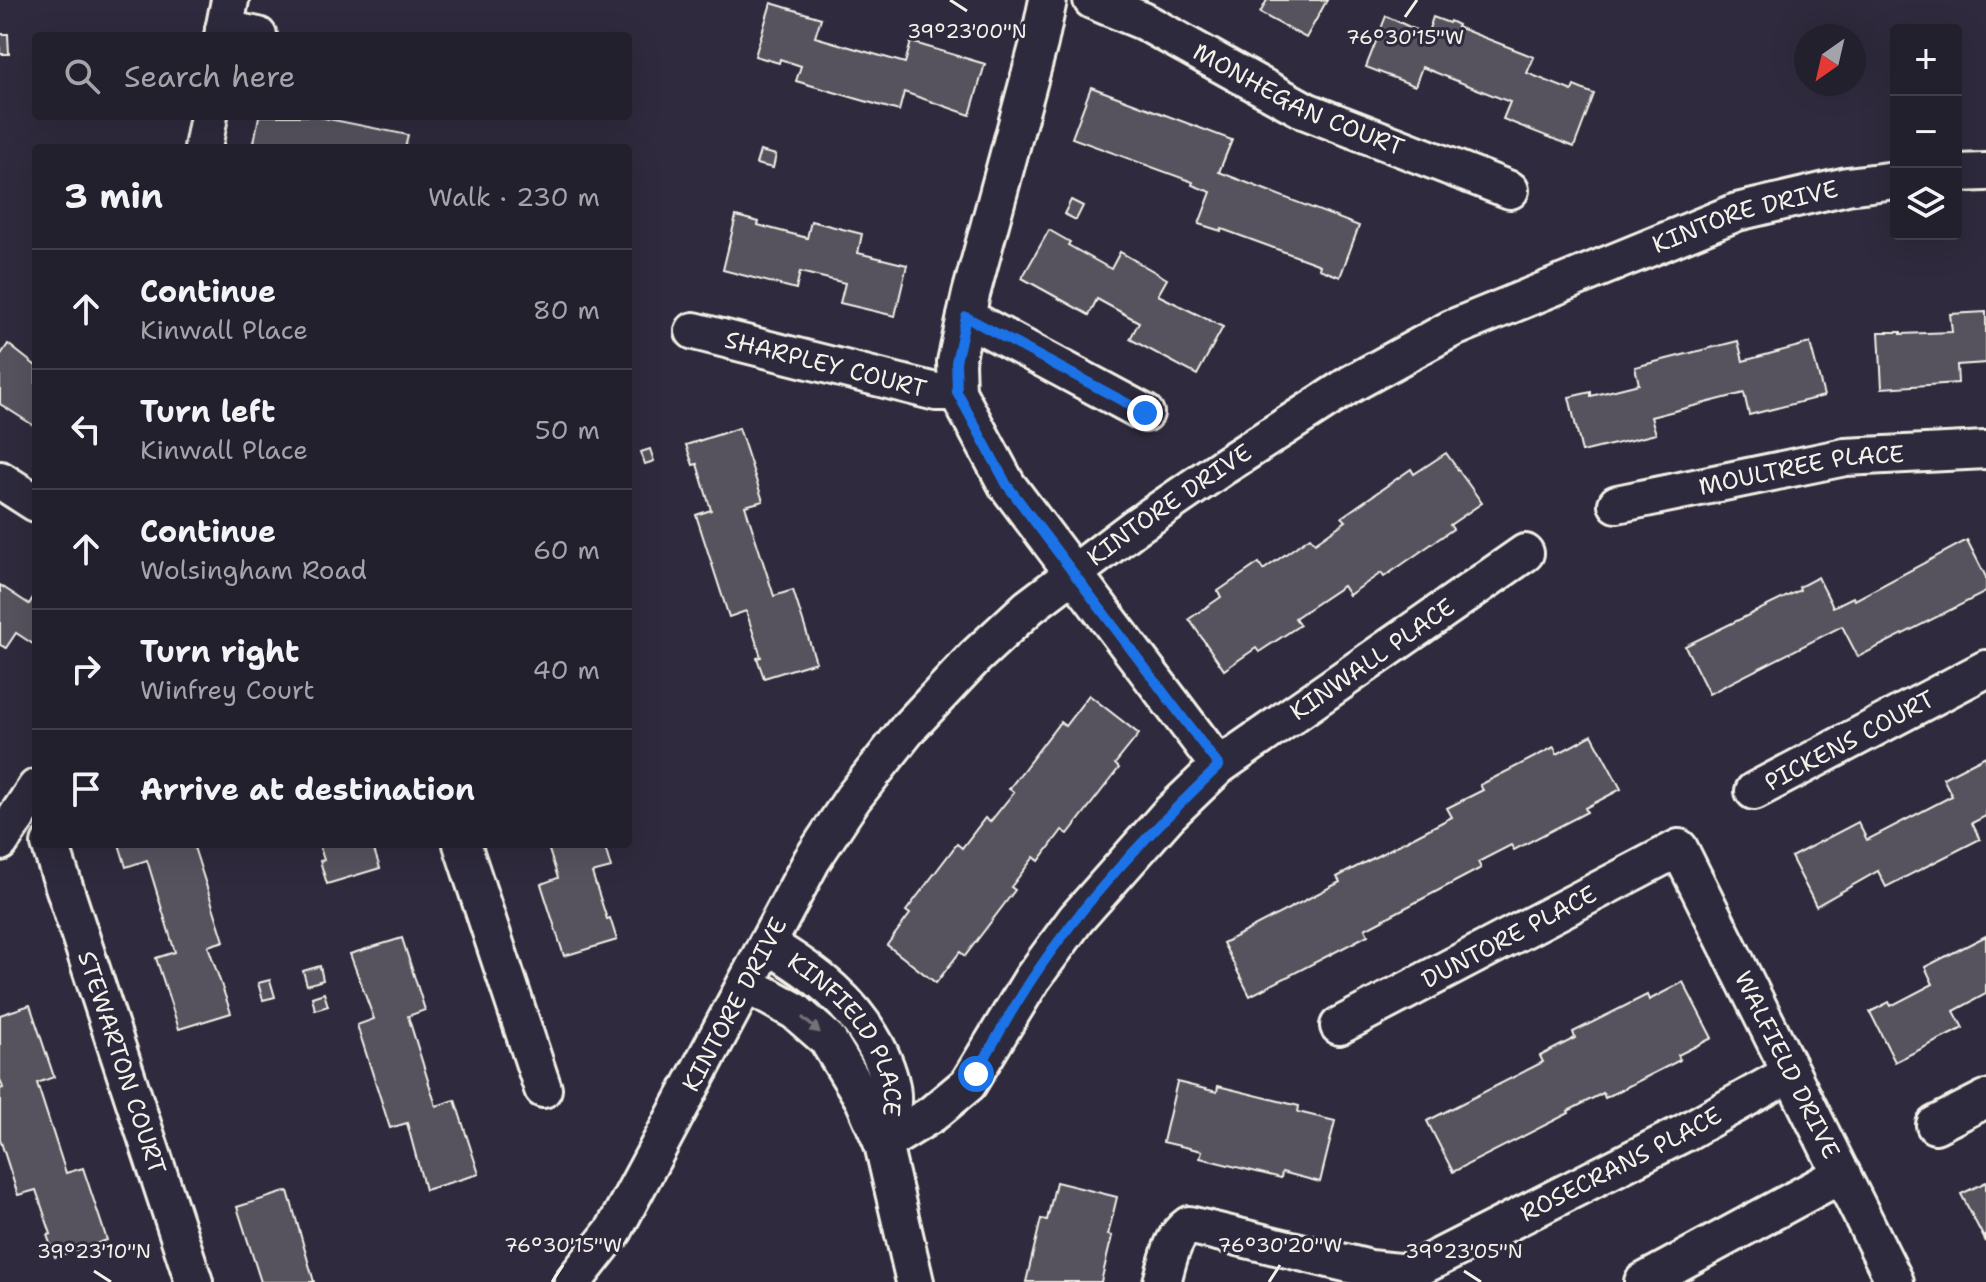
<!DOCTYPE html>
<meta charset="utf-8">
<style>
:root{--surface:#23202e;--page:#2b2836;--text:#f1f3f6;--muted:#a3a3aa;--line:#403e4a}
body{margin:0;font-family:"Shantell Sans",sans-serif;background:var(--page);color:var(--text)}
.controls{position:absolute;right:24px;top:24px;display:grid;overflow:hidden;border-radius:8px;box-shadow:0 8px 32px #0002}
.controls button{width:72px;height:72px;display:grid;place-items:center;padding:0;border:0;border-bottom:2px solid var(--line);background:var(--surface);color:var(--text);font:40px sans-serif}
.compass{position:absolute;left:1794px;top:24px;width:72px;height:72px;border-radius:50%;background:var(--surface);box-shadow:0 8px 32px #0002;rotate:214deg}
.stop{position:absolute;width:24px;height:24px;margin:-18px;border:6px solid #1a73e8;border-radius:50%;background:#fff}
.stop.end{background:#1a73e8;border-color:#fff;box-shadow:0 2px 8px #0008}
.list{margin:0;padding:0;list-style:none}
h2{display:flex;justify-content:space-between;align-items:center;height:104px;margin:0;padding:0 32px;font-size:34px}
h2 small{font-size:26px;font-weight:400;color:var(--muted)}
.list li{display:grid;grid-template-columns:52px 1fr auto;gap:24px;align-items:center;box-sizing:border-box;height:120px;padding:0 32px;border-top:2px solid var(--line)}
.list b{display:block;font-size:30px;white-space:nowrap}
.list p{margin:0;font-size:26px;white-space:nowrap;color:var(--muted)}
.list em{font-size:26px;font-style:normal;color:var(--muted)}
.icon{flex:none;width:44px;height:44px;fill:none;stroke:currentColor;stroke-width:2;stroke-linecap:round;stroke-linejoin:round}
.map{position:relative;flex:none;width:1986px;height:1282px;overflow:hidden}
.search{position:absolute;background:var(--surface);box-shadow:0 8px 32px #0002;left:32px;top:32px;width:600px;height:88px;display:flex;align-items:center;gap:20px;box-sizing:border-box;padding:0 28px;border-radius:8px;color:var(--muted);font-size:30px}
.panel{position:absolute;background:var(--surface);box-shadow:0 8px 32px #0002;left:32px;top:144px;width:600px;height:704px;border-radius:8px}
.map>svg:first-child{display:block}
</style>
<div class="map">
<svg width="1986" height="1282" viewBox="0 0 1986 1282">
<rect width="100%" height="100%" fill="#2f2a3d"/>
<filter id="ink" filterUnits="userSpaceOnUse"><feTurbulence type="fractalNoise" baseFrequency=".0125" numOctaves="2"/><feDisplacementMap in="SourceGraphic" scale="16" xChannelSelector="R" yChannelSelector="G"/><feConvolveMatrix kernelMatrix="1 2 1 2 8 2 1 2 1" color-interpolation-filters="sRGB"/></filter>
<g filter="url(#ink)">
<g fill="#56525f" stroke="#f4f1e8" stroke-width="2">
<polygon points="1267,0 1327,0 1306,38 1260,13"/>
<polygon points="771,3 821,18 815,37 905,63 911,42 985,64 970,115 904,92 899,111 796,81 801,66 780,59 779,63 755,56"/>
<polygon points="1386,16 1427,35 1433,17 1449,23 1450,21 1458,25 1457,27 1534,57 1527,73 1572,91 1574,86 1594,94 1574,147 1503,119 1510,102 1422,67 1415,86 1366,67"/>
<polygon points="0,34 8,34 9,54 0,54"/>
<polygon points="1091,87 1232,140 1219,172 1359,226 1340,277 1319,269 1320,265 1222,229 1221,231 1199,224 1211,192 1192,185 1193,182 1072,138"/>
<polygon points="259,116 314,116 408,135 405,148 253,148"/>
<polygon points="760,151 776,155 773,168 756,164"/>
<polygon points="1071,200 1083,206 1076,220 1064,214"/>
<polygon points="736,216 759,222 758,225 807,238 811,221 862,234 858,253 907,265 895,316 840,303 845,283 800,272 796,289 723,270"/>
<polygon points="1049,230 1070,242 1068,245 1111,269 1120,252 1167,279 1158,295 1223,327 1197,375 1130,339 1139,322 1097,299 1089,315 1022,278"/>
<polygon points="1986,312 1986,363 1957,365 1958,383 1882,388 1879,332 1901,332 1901,334 1952,332 1950,314"/>
<polygon points="1738,341 1743,361 1810,343 1824,396 1749,415 1744,393 1651,417 1656,434 1582,452 1569,397 1591,392 1591,396 1639,384 1635,367"/>
<polygon points="8,344 36,366 36,427 0,404 0,356"/>
<polygon points="739,428 763,501 745,506 774,596 793,590 816,662 764,678 757,658 761,657 746,611 729,617 696,515 711,510 697,464 693,465 686,445"/>
<polygon points="650,449 654,461 645,464 641,452"/>
<polygon points="1446,453 1482,503 1450,525 1453,529 1384,577 1381,573 1349,595 1343,586 1295,618 1300,625 1259,652 1256,648 1224,670 1189,619 1221,597 1218,591 1259,563 1263,570 1310,537 1315,543 1346,521 1342,517 1411,469 1414,474"/>
<polygon points="1967,540 1986,577 1986,592 1858,657 1842,626 1709,694 1685,646 1800,590 1799,587 1818,577 1833,607 1853,597 1855,600"/>
<polygon points="0,585 29,604 36,593 36,646 16,633 6,648 0,645"/>
<polygon points="1089,695 1139,734 1115,764 1119,768 1068,834 1062,830 1039,861 1034,857 1011,887 1015,890 965,956 960,952 936,983 887,945 910,914 906,911 957,844 962,848 985,818 990,822 1014,792 1009,789 1060,722 1065,726"/>
<polygon points="1592,735 1621,789 1585,808 1587,812 1514,850 1511,845 1478,862 1481,868 1365,929 1368,935 1250,996 1223,943 1340,882 1337,877 1452,817 1447,808 1483,790 1480,785 1554,747 1557,754"/>
<polygon points="1986,756 1986,816 1972,823 1980,839 1886,887 1878,871 1816,906 1791,857 1858,822 1867,840 1952,796 1943,778"/>
<polygon points="119,844 173,844 174,846 193,844 224,941 208,946 231,1013 179,1029 156,958 175,952 147,860 126,867"/>
<polygon points="319,844 372,844 380,868 327,884 320,861 324,860"/>
<polygon points="547,844 604,844 611,868 592,873 607,919 610,918 617,940 564,956 541,884 558,878"/>
<polygon points="1986,936 1986,994 1954,1011 1963,1028 1895,1062 1870,1012 1889,1002 1891,1006 1933,984 1925,967"/>
<polygon points="402,938 425,1010 408,1016 436,1106 455,1100 479,1174 425,1190 407,1123 390,1128 357,1025 374,1019 350,954"/>
<polygon points="320,966 323,980 307,985 303,971"/>
<polygon points="270,980 275,997 263,1000 258,983"/>
<polygon points="1683,982 1712,1038 1678,1055 1680,1060 1605,1098 1603,1093 1568,1111 1569,1113 1453,1172 1427,1121 1543,1062 1540,1056 1575,1038 1573,1032 1647,995 1649,1000"/>
<polygon points="324,993 328,1006 315,1010 312,997"/>
<polygon points="30,1005 54,1077 37,1083 66,1173 83,1168 107,1240 55,1257 47,1235 51,1234 36,1190 18,1195 0,1139 0,1089 3,1088 0,1079 0,1015"/>
<polygon points="1177,1082 1217,1092 1218,1086 1299,1106 1298,1112 1335,1121 1320,1182 1282,1172 1281,1178 1200,1158 1202,1151 1163,1142"/>
<polygon points="1056,1182 1117,1197 1108,1235 1112,1236 1101,1282 1026,1282 1041,1219 1047,1220"/>
<polygon points="1986,1182 1986,1242 1961,1194"/>
<polygon points="288,1191 314,1282 261,1282 237,1207"/>
</g>
<g fill="none" stroke-linecap="round" stroke-linejoin="round">
<g stroke="#f4f1e8" stroke-width="42">
<g id="street">
<polyline points="1048,0 1039,43 971,294 956,362 957,392 1007,485 1219,766"/>
<path id="s1" d="M1092 0 1143 21 1306 111 1510 190"/>
<polyline points="224,29 258,36"/>
<polyline points="223,36 230,0"/>
<polyline points="203,148 209,116"/>
<polyline points="1956,173 1986,172"/>
<polyline points="966,317 1145,413"/>
<path id="s2" d="M694 331 936 392H957"/>
<polyline points="0,480 36,503"/>
<path id="s3" d="M1617 504 1845 457 1986 450"/>
<path id="s4" d="M1754 791 1986 669"/>
<polyline points="0,842 36,788"/>
<path id="s5" d="M50 844 194 1282"/>
<polyline points="462,844 543,1089"/>
<path id="s6" d="M767 944C815 973 855 1002 880 1054 887 1069 893 1086 892 1102 892 1116 886 1131 883 1144"/>
<polyline points="746,984 795,1011 827,1039 864,1100 883,1144 915,1282"/>
<path id="s7" d="M1339 1026 1679 848 1895 1282"/>
<polyline points="1935,1125 1986,1099"/>
<path id="s8" d="M883 1144 932 1114 968 1084 1032 979 1076 919 1168 815 1219 766 1525 553"/>
<path id="s9" d="M573 1282 614 1230 812 860 853 798 910 726 975 657 1029 607 1135 527 1224 466 1351 384 1451 329 1737 212 1847 186 1896 180"/>
<path id="s10" d="M1162 1282C1168 1262 1171 1237 1189 1225L1370 1269 1408 1273 1684 1133 1791 1073"/>
<polyline points="1643,1282 1842,1174"/>
</g>
</g>
<use href="#street" stroke="#2f2a3d" stroke-width="36"/>
</g>
<defs><path id="oneway-solid" d="M-6-.8H1V-3.2L6.5 0L1 3.2V.8H-6Z" transform="scale(2)"/></defs>
<use fill="#747079" href="#oneway-solid" transform="translate(811 1025) rotate(41)"/>
</g>
<g fill="none" stroke-linecap="round" stroke-linejoin="round" filter="url(#ink)">
<path stroke="#1a73e8" stroke-width="10" d="M976 1074C994 1042 1012 1009 1032 979 1084 900 1151 831 1219 766L1007 485 957 392 956 362 966 317 1145 413"/>
</g>
<path fill="none" stroke="#f4f1e8" stroke-width="3" d="M950 0 967 11M1405 17 1417 0M94 1271 111 1282M1464 1271 1481 1282M552 1282 563 1265M1269 1282 1280 1265"/>
<g text-anchor="middle" stroke-width="6" stroke-linejoin="round" paint-order="stroke">
<g font-size="24" fill="#f4f1e8" stroke="#2f2a3d">
<text dy="8" stroke="none"><textPath href="#s1" startOffset="230">MONHEGAN COURT</textPath></text>
<text dy="8" stroke="none"><textPath href="#s9" startOffset="1642">KINTORE DRIVE</textPath></text>
<text dy="8" stroke="none"><textPath href="#s2" startOffset="136">SHARPLEY COURT</textPath></text>
<text dy="8" stroke="none"><textPath href="#s3" startOffset="188">MOULTREE PLACE</textPath></text>
<text dy="8" stroke="none"><textPath href="#s9" startOffset="994">KINTORE DRIVE</textPath></text>
<text dy="8" stroke="none"><textPath href="#s8" startOffset="698">KINWALL PLACE</textPath></text>
<text dy="8" stroke="none"><textPath href="#s4" startOffset="108">PICKENS COURT</textPath></text>
<text dy="8" stroke="none"><textPath href="#s7" startOffset="192">DUNTORE PLACE</textPath></text>
<text dy="8" stroke="none"><textPath href="#s9" startOffset="322">KINTORE DRIVE</textPath></text>
<text dy="8" stroke="none"><textPath href="#s6" startOffset="126">KINFIELD PLACE</textPath></text>
<text dy="8" stroke="none"><textPath href="#s5" startOffset="230">STEWARTON COURT</textPath></text>
<text dy="8" stroke="none"><textPath href="#s7" startOffset="626">WALFIELD DRIVE</textPath></text>
<text dy="8" stroke="none"><textPath href="#s10" startOffset="528">ROSECRANS PLACE</textPath></text>
</g>
</g>
<g font-size="20" text-anchor="middle" fill="#f4f1e8" stroke="#2f2a3d" stroke-width="6" stroke-linejoin="round" paint-order="stroke">
<text x="967" y="38">39°23'00"N</text>
<text x="1405" y="44">76°30'15"W</text>
<text x="563" y="1252">76°30'15"W</text>
<text x="1280" y="1252">76°30'20"W</text>
<text x="94" y="1258">39°23'10"N</text>
<text x="1464" y="1258">39°23'05"N</text>
</g>
</svg>
<div class="controls">
<button>+</button>
<button>−</button>
<button><svg class="icon" aria-label="layers" viewBox="0 0 24 24"><path d="M12 4l9 5-9 5-9-5zM3 14l9 5 9-5"/></svg></button>
</div>
<svg class="compass" viewBox="-18 -18 36 36"><path d="M0-13l5 13h-10z" fill="#e53935"/><path d="M0 13l5-13h-10z" fill="#a3a3aa"/></svg>
<div class="stop" style="left:976px;top:1074px"></div>
<div class="stop end" style="left:1145px;top:413px"></div>
<div class="search"><svg class="icon" aria-label="search" viewBox="0 0 24 24"><circle cx="10" cy="10" r="6"/><path d="M15 15l6 6"/></svg>Search here</div>
<section class="panel">
<h2>3 min<small>Walk · 230 m</small></h2>
<ul class="list">
<li><svg class="icon" aria-label="ahead" viewBox="0 0 24 24"><path d="M12 20V5M6 11l6-6 6 6"/></svg><div><b>Continue</b><p>Kinwall Place</p></div><em>80 m</em></li>
<li><svg class="icon" aria-label="left" viewBox="0 0 24 24"><path d="M17 20v-9H6M10 6l-5 5 5 5"/></svg><div><b>Turn left</b><p>Kinwall Place</p></div><em>50 m</em></li>
<li><svg class="icon" aria-label="ahead" viewBox="0 0 24 24"><path d="M12 20V5M6 11l6-6 6 6"/></svg><div><b>Continue</b><p>Wolsingham Road</p></div><em>60 m</em></li>
<li><svg class="icon" aria-label="right" viewBox="0 0 24 24"><path d="M7 20v-9h11M14 6l5 5-5 5"/></svg><div><b>Turn right</b><p>Winfrey Court</p></div><em>40 m</em></li>
<li><svg class="icon" aria-label="arrive" viewBox="0 0 24 24"><path d="M6 21V4h12l-3 4 3 4H6"/></svg><div><b>Arrive at destination</b></div></li>
</ul>
</section>
</div>
